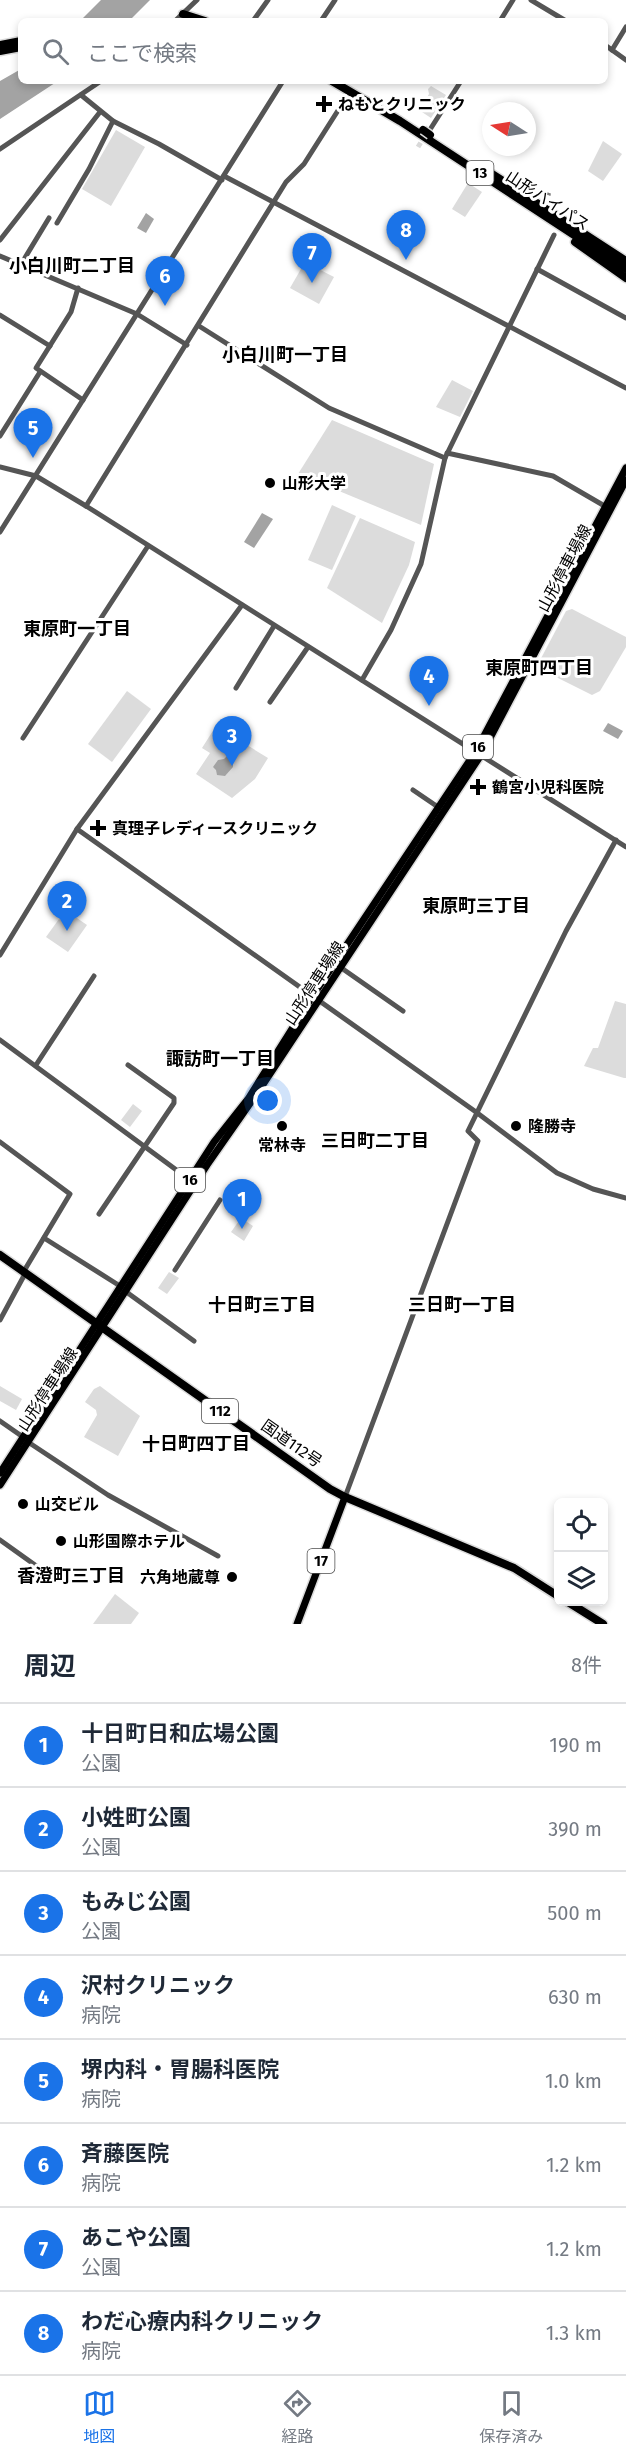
<!DOCTYPE html>
<html lang="ja">
<meta charset="utf-8">
<style>
:root{--surface:#fff;--page:#f2f2f3;--text:#1f2937;--muted:#747a83;--line:#e0e1e3;--accent:#1a73e8}
body{margin:0;font-family:"Fira Sans","Noto Sans JP",sans-serif;background:var(--page);color:var(--text)}
.controls{position:absolute;right:18px;bottom:18px;display:grid;overflow:hidden;border-radius:9px;box-shadow:0 3px 9px #0003}
.controls button{width:54px;height:54px;display:grid;place-items:center;padding:0;border:0;border-bottom:2px solid var(--line);background:var(--surface);color:var(--text);font:30px sans-serif}
.compass{position:absolute;left:482px;top:102px;width:54px;height:54px;border-radius:50%;background:var(--surface);box-shadow:0 3px 9px #0003;rotate:282deg}
.you{position:absolute;left:268px;top:1101px;width:21px;height:21px;margin:-15px;border:4px solid #fff;border-radius:50%;background:#1a73e8;box-shadow:0 0 0 9px #1a73e833}
.badge{display:grid;place-items:center;width:39px;height:39px;border-radius:50%;background:var(--accent);color:#fff;font-size:20px;font-weight:700}
.pin{position:absolute;translate:-50% -50px;filter:drop-shadow(0 2px 3px #0008)}
.pin::after{content:'';position:absolute;top:32px;width:21px;height:18px;background:inherit;clip-path:polygon(0 0,100% 0,50% 100%)}
.list{margin:0;padding:0;list-style:none}
h2{display:flex;justify-content:space-between;align-items:center;height:78px;margin:0;padding:0 24px;font-size:26px}
h2 small{font-size:20px;font-weight:400;color:var(--muted)}
.list li{display:grid;grid-template-columns:39px 1fr auto;gap:18px;align-items:center;box-sizing:border-box;height:84px;padding:0 24px;border-top:2px solid var(--line)}
.list b{display:block;font-size:22px;white-space:nowrap}
.list p{margin:0;font-size:20px;white-space:nowrap;color:var(--muted)}
.list em{font-size:20px;font-style:normal;color:var(--muted)}
.icon{flex:none;width:33px;height:33px;fill:none;stroke:currentColor;stroke-width:2;stroke-linecap:round;stroke-linejoin:round}
.map{position:relative;flex:none;width:626px;height:1624px;overflow:hidden}
.search{position:absolute;background:var(--surface);box-shadow:0 3px 9px #0003;left:18px;right:18px;top:18px;height:66px;display:flex;align-items:center;gap:15px;box-sizing:border-box;padding:0 21px;border-radius:9px;color:var(--muted);font-size:22px}
.sheet{height:750px;background:var(--surface)}
nav{display:flex;justify-content:space-around;align-items:center;box-sizing:border-box;height:84px;border-top:2px solid var(--line);background:var(--surface);font-size:16px;color:var(--muted)}
nav a{display:grid;justify-items:center;gap:3px}
nav .on{color:var(--accent)}
.map>svg:first-child{display:block}
</style>
<div class="map">
<svg width="626" height="1624" viewBox="0 0 626 1624">
<rect width="100%" height="100%" fill="#fff"/>
<g fill="#dcdcdc">
<polygon points="431,86 446,95 431,118 422,112 421,107 429,94 428,89"/>
<polygon points="116,130 145,147 111,206 82,189"/>
<polygon points="603,141 622,154 603,181 588,171"/>
<polygon points="468,183 482,192 465,217 452,209"/>
<polygon points="305,262 334,277 319,304 290,288"/>
<polygon points="452,380 473,391 460,417 436,407"/>
<polygon points="332,420 434,464 421,525 298,474"/>
<polygon points="332,505 356,516 332,570 308,560"/>
<polygon points="360,518 415,542 409,565 382,623 327,588"/>
<polygon points="572,609 626,637 626,647 600,691 592,695 538,668 538,664 566,611"/>
<polygon points="127,691 151,709 112,762 88,744"/>
<polygon points="216,726 268,758 255,779 232,798 196,774 210,753 202,748"/>
<polygon points="71,914 87,925 68,952 46,937 59,919 64,922"/>
<polygon points="615,1001 626,1004 626,1078 624,1078 584,1066 593,1048 598,1048"/>
<polygon points="133,1104 142,1111 130,1127 121,1120"/>
<polygon points="241,1218 253,1226 244,1241 231,1232"/>
<polygon points="169,1272 179,1278 167,1294 158,1288"/>
<polygon points="0,1386 22,1399 16,1410 0,1401"/>
<polygon points="100,1386 140,1416 118,1456 84,1437 97,1415 96,1410 85,1402 94,1389"/>
<polygon points="115,1594 139,1613 131,1624 93,1624"/>
</g>
<g fill="#a3a3a3">
<polygon points="101,0 150,0 129,21 80,21"/>
<polygon points="21,69 21,81 58,81 0,119 0,81"/>
<polygon points="146,213 154,219 146,233 137,228"/>
<polygon points="262,513 273,519 254,548 244,542"/>
<polygon points="608,723 623,731 618,739 603,731"/>
<polygon points="227,756 233,761 233,767 225,776 217,775 216,770 213,767 218,760 224,759"/>
</g>
<g fill="none" stroke-linecap="round" stroke-linejoin="round">
<polyline stroke="#d9d9d9" stroke-width="5" stroke-dasharray="5 2.5" stroke-linecap="butt" points="418,147 425,136"/>
<g stroke="#dbdbdb" stroke-width="10">
<g id="major">
<polyline points="0,1473 214,1142 248,1099 312,997 476,751 626,468"/>
<polyline points="0,1485 207,1165 256,1095 481,755 626,480"/>
<polyline points="297,1624 345,1497"/>
</g>
</g>
<g stroke="#dbdbdb" stroke-width="11">
<g id="highway">
<polyline points="183,14 205,21"/>
<polyline points="0,45 21,41"/>
<polyline points="0,51 21,47"/>
<polyline points="332,81 400,121 626,269"/>
<polyline points="486,170 626,261"/>
<polyline points="575,242 626,278"/>
<polyline points="0,1255 330,1489 345,1497 514,1568 558,1596"/>
<polyline points="568,1602 603,1624"/>
</g>
</g>
<g stroke="#555" stroke-width="5">
<polyline points="531,0 566,21"/>
<polyline points="175,21 197,0"/>
<polyline points="253,21 268,0"/>
<polyline points="321,21 335,0"/>
<polyline points="500,21 513,0"/>
<polyline points="605,45 626,60"/>
<polyline points="612,50 626,27"/>
<polyline points="81,95 113,121 159,144 222,180"/>
<polyline points="431,128 461,81"/>
<polyline points="0,149 101,81"/>
<polyline points="224,176 626,388"/>
<polyline points="57,223 89,169 113,121"/>
<polyline points="0,240 100,112"/>
<polyline points="0,256 137,314 187,345"/>
<polyline points="20,266 49,218"/>
<polyline points="537,269 626,318"/>
<polyline points="78,288 71,312 36,368 83,400"/>
<polyline points="0,315 50,346"/>
<polyline points="199,326 329,408 445,458"/>
<polyline points="0,436 40,372"/>
<polyline points="447,453 553,476 608,508"/>
<polyline points="0,467 36,476 86,506 626,847"/>
<polyline points="86,506 286,182 304,164 344,101"/>
<polyline points="0,532 283,81"/>
<polyline points="362,680 391,630 421,564 445,458 554,235"/>
<polyline points="236,688 274,626"/>
<polyline points="270,702 308,647"/>
<polyline points="23,738 148,546"/>
<polyline points="413,790 438,807"/>
<polyline points="77,829 476,1112 557,1173 593,1189 626,1198"/>
<polyline points="0,955 77,829 242,605"/>
<polyline points="340,967 403,1011"/>
<polyline points="0,1040 190,1180"/>
<polyline points="36,1065 94,976"/>
<polyline points="0,1142 70,1194 24,1271"/>
<polyline points="99,1214 174,1103 174,1098 128,1065"/>
<polyline points="44,1238 120,1286"/>
<polyline points="175,1270 220,1200"/>
<polyline points="125,1291 194,1341"/>
<polyline points="0,1320 26,1272"/>
<polyline points="0,1421 23,1437"/>
<polyline points="28,1442 108,1495 218,1556"/>
<polyline points="345,1497 478,1141 468,1131 566,931 616,840"/>
<polyline points="0,1540 56,1580"/>
</g>
<use href="#major" stroke="#000" stroke-width="7"/>
<use href="#highway" stroke="#000" stroke-width="8"/>
<g stroke="#dbdbdb" stroke-width="11" stroke-linecap="butt">
<polyline id="highway-bridge" points="423,130 430,135"/>
</g>
<use href="#highway-bridge" stroke="#000" stroke-width="8"/>
</g>
<g fill="#000" stroke="#fff" stroke-width="2">
<path d="M321 95h6v6h6v6h-6v6h-6v-6h-6v-6h6z"/>
<circle cx="270" cy="483" r="6"/>
<path d="M475 778h6v6h6v6h-6v6h-6v-6h-6v-6h6z"/>
<path d="M95 819h6v6h6v6h-6v6h-6v-6h-6v-6h6z"/>
<circle cx="282" cy="1126" r="6"/>
<circle cx="516" cy="1126" r="6"/>
<circle cx="23" cy="1504" r="6"/>
<circle cx="61" cy="1541" r="6"/>
<circle cx="232" cy="1577" r="6"/>
</g>
<g text-anchor="middle" stroke-width="6" stroke-linejoin="round" paint-order="stroke">
<g fill="#fff" stroke="#4c4c4c" stroke-width="1.5">
<rect x="466.5" y="161" width="27" height="24" rx="4.5"/>
<rect x="463" y="735" width="30" height="24" rx="4.5"/>
<rect x="175" y="1168" width="30" height="24" rx="4.5"/>
<rect x="202" y="1399" width="36" height="24" rx="4.5"/>
<rect x="307.5" y="1549" width="27" height="24" rx="4.5"/>
</g>
<g font-size="15" font-weight="bold" fill="#000">
<text x="480" y="178">13</text>
<text x="478" y="752">16</text>
<text x="190" y="1185">16</text>
<text x="220" y="1416">112</text>
<text x="321" y="1566">17</text>
</g>
<g font-size="16" font-weight="bold" fill="#000" stroke="#fff" text-anchor="start">
<text x="338" y="110">ねもとクリニック</text>
<text x="282" y="489">山形大学</text>
<text x="492" y="793">鶴宮小児科医院</text>
<text x="112" y="834">真理子レディースクリニック</text>
<text x="528" y="1132">隆勝寺</text>
<text x="282" y="1151" text-anchor="middle">常林寺</text>
<text x="35" y="1510">山交ビル</text>
<text x="73" y="1547">山形国際ホテル</text>
<text x="220" y="1583" text-anchor="end">六角地蔵尊</text>
</g>
<g font-size="16" fill="#000" stroke="#fff">
<text transform="translate(548 200) rotate(33)" y="6">山形バイパス</text>
<text transform="translate(564 568) rotate(-62)" y="6">山形停車場線</text>
<text transform="translate(314 983) rotate(-57)" y="6">山形停車場線</text>
<text transform="translate(47 1389) rotate(-57)" y="6">山形停車場線</text>
<text transform="translate(292 1443) rotate(35)" y="6">国道112号</text>
</g>
<g font-size="18" font-weight="bold" fill="#000" stroke="#fff">
<text x="72" y="272">小白川町二丁目</text>
<text x="285" y="361">小白川町一丁目</text>
<text x="77" y="635">東原町一丁目</text>
<text x="539" y="674">東原町四丁目</text>
<text x="476" y="912">東原町三丁目</text>
<text x="220" y="1065">諏訪町一丁目</text>
<text x="375" y="1147">三日町二丁目</text>
<text x="262" y="1311">十日町三丁目</text>
<text x="462" y="1311">三日町一丁目</text>
<text x="196" y="1450">十日町四丁目</text>
<text x="71" y="1582">香澄町三丁目</text>
</g>
</g>
</svg>
<div class="controls">
<button><svg class="icon" aria-label="locate" viewBox="0 0 24 24"><circle cx="12" cy="12" r="6"/><path d="M12 2v4M12 18v4M2 12h4M18 12h4"/></svg></button>
<button><svg class="icon" aria-label="layers" viewBox="0 0 24 24"><path d="M12 4l9 5-9 5-9-5zM3 14l9 5 9-5"/></svg></button>
</div>
<svg class="compass" viewBox="-18 -18 36 36"><path d="M0-13l5 13h-10z" fill="#e53935"/><path d="M0 13l5-13h-10z" fill="#747a83"/></svg>
<div class="you"></div>
<div class="pin badge" style="left:242px;top:1229px">1</div>
<div class="pin badge" style="left:67px;top:931px">2</div>
<div class="pin badge" style="left:232px;top:766px">3</div>
<div class="pin badge" style="left:429px;top:706px">4</div>
<div class="pin badge" style="left:33px;top:458px">5</div>
<div class="pin badge" style="left:165px;top:306px">6</div>
<div class="pin badge" style="left:312px;top:283px">7</div>
<div class="pin badge" style="left:406px;top:260px">8</div>
<div class="search"><svg class="icon" aria-label="search" viewBox="0 0 24 24"><circle cx="10" cy="10" r="6"/><path d="M15 15l6 6"/></svg>ここで検索</div>
</div>
<section class="sheet">
<h2>周辺<small>8件</small></h2>
<ul class="list">
<li><span class="badge">1</span><div><b>十日町日和広場公園</b><p>公園</p></div><em>190 m</em></li>
<li><span class="badge">2</span><div><b>小姓町公園</b><p>公園</p></div><em>390 m</em></li>
<li><span class="badge">3</span><div><b>もみじ公園</b><p>公園</p></div><em>500 m</em></li>
<li><span class="badge">4</span><div><b>沢村クリニック</b><p>病院</p></div><em>630 m</em></li>
<li><span class="badge">5</span><div><b>堺内科・胃腸科医院</b><p>病院</p></div><em>1.0 km</em></li>
<li><span class="badge">6</span><div><b>斉藤医院</b><p>病院</p></div><em>1.2 km</em></li>
<li><span class="badge">7</span><div><b>あこや公園</b><p>公園</p></div><em>1.2 km</em></li>
<li><span class="badge">8</span><div><b>わだ心療内科クリニック</b><p>病院</p></div><em>1.3 km</em></li>
</ul>
</section>
<nav>
<a class="on"><svg class="icon" aria-label="map" viewBox="0 0 24 24"><path d="M3 6l6-2 6 2 6-2v14l-6 2-6-2-6 2zM9 4v14M15 6v14"/></svg>地図</a>
<a><svg class="icon" aria-label="directions" viewBox="0 0 24 24"><path d="M12 3l9 9-9 9-9-9zM9 14v-3h6M13 9l2 2-2 2"/></svg>経路</a>
<a><svg class="icon" aria-label="saved" viewBox="0 0 24 24"><path d="M7 4h10v16l-5-4-5 4z"/></svg>保存済み</a>
</nav>
